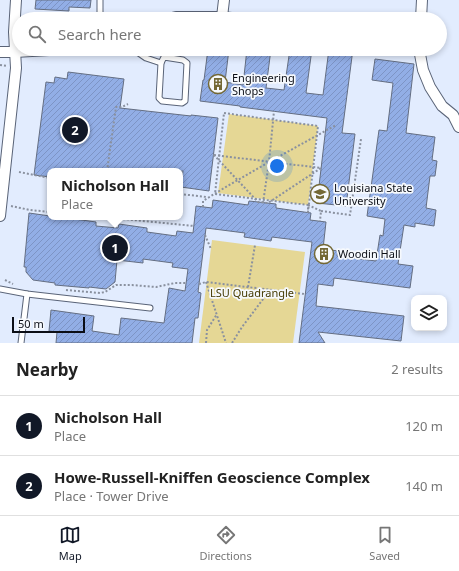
<!DOCTYPE html>
<meta charset="utf-8">
<style>
:root{--surface:#fff;--page:#f2f2f2;--text:#222;--muted:#767676;--line:#e0e0e0;--accent:#111827}
body{margin:0;font-family:"Noto Sans",sans-serif;background:var(--page);color:var(--text)}
.controls{position:absolute;right:12px;bottom:12px;display:grid;overflow:hidden;border-radius:8px;box-shadow:0 2px 6px #0003}
.controls button{width:36px;height:36px;display:grid;place-items:center;padding:0;border:0;border-bottom:1px solid var(--line);background:var(--surface);color:var(--text);font:20px sans-serif}
.scale{position:absolute;left:12px;bottom:10px;width:73px;box-sizing:border-box;padding-left:4px;border:2px solid #0b0e16;border-top:0;font-size:11px;line-height:14px;white-space:nowrap;color:#0b0e16;-webkit-text-stroke:3px #f6f9fd;paint-order:stroke}
.you{position:absolute;left:277px;top:166px;width:14px;height:14px;margin:-10px;border:3px solid #fff;border-radius:50%;background:#1a73e8;box-shadow:0 0 0 6px #1a73e833}
.badge{display:grid;place-items:center;width:26px;height:26px;border-radius:50%;background:var(--accent);color:#fff;font-size:13px;font-weight:700}
.pin{position:absolute;translate:-50% -50%;border:2px solid #fff;box-shadow:0 1px 4px #0006}
.popup{position:absolute;left:47px;top:168px;width:136px;height:52px;box-sizing:border-box;display:grid;place-content:center;border-radius:8px;background:var(--surface);filter:drop-shadow(0 1px 3px #0005);font-size:13px;white-space:nowrap;color:var(--muted)}
.popup b{font-size:15px;color:var(--text)}
.popup::after{content:'';position:absolute;left:50%;top:100%;margin-left:-8px;border:8px solid transparent;border-top-color:var(--surface)}
.list{margin:0;padding:0;list-style:none}
h2{display:flex;justify-content:space-between;align-items:center;height:52px;margin:0;padding:0 16px;font-size:17px}
h2 small{font-size:13px;font-weight:400;color:var(--muted)}
.list li{display:grid;grid-template-columns:26px 1fr auto;gap:12px;align-items:center;box-sizing:border-box;height:60px;padding:0 16px;border-top:1px solid var(--line)}
.list b{display:block;font-size:15px;white-space:nowrap}
.list p{margin:0;font-size:13px;white-space:nowrap;color:var(--muted)}
.list em{font-size:13px;font-style:normal;color:var(--muted)}
.icon{flex:none;width:22px;height:22px;fill:none;stroke:currentColor;stroke-width:2;stroke-linecap:round;stroke-linejoin:round}
.map{position:relative;flex:none;width:459px;height:343px;overflow:hidden}
.search{position:absolute;background:var(--surface);box-shadow:0 2px 6px #0003;left:12px;right:12px;top:12px;height:44px;display:flex;align-items:center;gap:10px;box-sizing:border-box;padding:0 14px;border-radius:22px;color:var(--muted);font-size:15px}
.sheet{height:172px;background:var(--surface)}
nav{display:flex;justify-content:space-around;align-items:center;box-sizing:border-box;height:56px;border-top:1px solid var(--line);background:var(--surface);font-size:11px;color:var(--muted)}
nav a{display:grid;justify-items:center;gap:2px}
nav .on{color:var(--accent)}
.map>svg:first-child{display:block}
</style>
<div class="map">
<svg width="459" height="343" viewBox="0 0 459 343">
<defs>
<pattern id="building-hatch" width="6" height="6" patternUnits="userSpaceOnUse"><rect width="6" height="6" fill="#92aee6"/><path d="M-1 1l2-2M0 6l6-6M5 7l2-2" fill="none" stroke="#7d94c5"/></pattern>
</defs>
<rect width="100%" height="100%" fill="#e2ecfe"/>
<g fill="#e5d795">
<polygon points="229,114 318,126 308,205 218,193"/>
<polygon points="212,240 305,252 293,343 199,343"/>
</g>
<g fill="url(#building-hatch)" stroke="#646e82">
<polygon points="36,0 91,0 90,8 69,7 69,11 35,9"/>
<polygon points="208,49 229,49 225,82 243,85 247,49 271,49 266,88 284,90 290,49 312,49 306,93 323,95 329,49 353,49 342,133 355,134 346,206 317,203 327,118 240,107 240,106 200,101 203,80 204,80"/>
<polygon points="375,59 414,64 406,133 435,137 432,160 437,161 435,176 430,176 426,208 436,210 434,226 415,223 415,227 404,225 398,264 413,266 410,288 334,278 333,286 318,284 316,306 404,316 401,341 318,332 325,343 299,343 312,242 272,237 271,241 244,237 245,233 206,228 198,292 201,293 198,318 195,318 192,343 56,343 57,332 49,331 51,310 94,316 92,331 119,335 121,318 164,323 169,288 185,291 188,269 172,267 173,263 143,259 143,263 117,260 115,282 106,289 89,287 89,288 55,285 55,283 33,280 26,272 26,267 24,267 29,213 50,216 50,217 60,217 96,222 96,226 118,228 119,224 147,228 147,232 176,236 177,231 193,233 196,206 212,208 213,200 248,205 249,201 276,204 276,208 311,213 310,220 326,222 323,249 338,251 337,256 376,261 380,235 383,236 385,219 367,216 379,130 387,131 393,83 372,80"/>
<polygon points="68,72 124,79 120,108 191,116 191,115 218,118 209,191 181,187 183,171 50,171 50,177 34,175 46,82 54,83 55,77 67,79"/>
</g>
<g fill="none" stroke-linecap="round" stroke-linejoin="round">
<g stroke="#5a6478" stroke-width="7">
<g id="lane">
<polyline points="100,19 100,0"/>
<polyline points="133,49 146,58 161,63"/>
<polygon points="164,57 183,60 187,63 185,101 182,103 162,101 159,98 161,63"/>
<polyline points="0,289 27,294 150,308"/>
<polyline points="21,343 27,294"/>
</g>
</g>
<g stroke="#5a6478" stroke-width="12">
<g id="street">
<polyline points="222,17 224,0"/>
<polyline points="168,19 176,17 222,17 241,19"/>
<polyline points="421,19 422,0"/>
<polyline points="419,49 423,70 430,87 442,106 453,115 459,127"/>
<polyline points="0,52 15,52 66,49"/>
<polyline points="0,216 16,68 14,32 16,0"/>
</g>
</g>
<g stroke="#8a919f" stroke-width="2" stroke-dasharray="2 2" stroke-linecap="butt">
<polyline points="0,65 7,66"/>
<polygon points="224,113 318,126 308,212 308,205 215,194"/>
<polygon points="214,155 321,168 268,203 258,202"/>
<polyline points="107,171 116,107 122,107 128,104"/>
<polyline points="19,172 50,178"/>
<polyline points="180,194 207,197"/>
<polyline points="263,203 269,162 274,111"/>
<polyline points="308,205 321,211 320,221"/>
<polyline points="11,206 30,210 50,212"/>
<path d="M203 207V201C246 174 291 150 336 125"/>
<polyline points="321,211 350,215 361,139"/>
<polyline points="103,217 194,226"/>
<polyline points="205,235 211,249"/>
<polyline points="5,280 13,284"/>
<polyline points="206,282 226,343"/>
<polyline points="199,284 206,282 305,294"/>
<polyline points="248,287 255,245"/>
<polyline points="66,290 100,293 105,292 116,285 132,285 156,287 175,283 186,283"/>
<polyline points="206,343 207,330 217,314"/>
<polyline points="232,343 242,327 270,290"/>
</g>
<use href="#lane" stroke="#fff" stroke-width="5"/>
<use href="#street" stroke="#fff" stroke-width="10"/>
</g>
<defs>
<g id="building-ring" transform="scale(1)"><circle r="9.5" fill="#f6f9fd" stroke="#736835" stroke-width="1.5"/><path d="M-4-6H4V6H1V3H-1V6H-4ZM-2.5-4.3h1.7v1.8h-1.7ZM.8-4.3h1.7v1.8H.8ZM-2.5-1h1.7V.8h-1.7ZM.8-1h1.7V.8H.8Z" fill="#736835"/></g>
<g id="university-ring" transform="scale(1)"><circle r="9.5" fill="#f6f9fd" stroke="#736835" stroke-width="1.5"/><path d="M0-5L7-2L0 1L-7-2ZM-4 1L0 2.5L4 1V4Q0 6-4 4Z" fill="#736835"/></g>
</defs>
<g fill-rule="evenodd">
<use href="#building-ring" x="218" y="84"/>
<use href="#university-ring" x="320" y="194"/>
<use href="#building-ring" x="324" y="254"/>
</g>
<g text-anchor="middle" stroke-width="3.5" stroke-linejoin="round" paint-order="stroke">
<g font-size="11" fill="#0b0e16" stroke="#f6f9fd" text-anchor="start">
<text x="232" y="82">Engineering<tspan x="232" dy="13">Shops</tspan></text>
<text x="334" y="192">Louisiana State<tspan x="334" dy="13">University</tspan></text>
<text x="338" y="258">Woodin Hall</text>
</g>
<g font-size="11" fill="#443a02" stroke="#f6f9fd">
<text x="252" y="297">LSU Quadrangle</text>
</g>
</g>
</svg>
<div class="controls">
<button><svg class="icon" aria-label="layers" viewBox="0 0 24 24"><path d="M12 4l9 5-9 5-9-5zM3 14l9 5 9-5"/></svg></button>
</div>
<div class="scale">50 m</div>
<div class="you"></div>
<div class="pin badge" style="left:115px;top:248px">1</div>
<div class="popup"><b>Nicholson Hall</b>Place</div>
<div class="pin badge" style="left:75px;top:130px">2</div>
<div class="search"><svg class="icon" aria-label="search" viewBox="0 0 24 24"><circle cx="10" cy="10" r="6"/><path d="M15 15l6 6"/></svg>Search here</div>
</div>
<section class="sheet">
<h2>Nearby<small>2 results</small></h2>
<ul class="list">
<li><span class="badge">1</span><div><b>Nicholson Hall</b><p>Place</p></div><em>120 m</em></li>
<li><span class="badge">2</span><div><b>Howe-Russell-Kniffen Geoscience Complex</b><p>Place · Tower Drive</p></div><em>140 m</em></li>
</ul>
</section>
<nav>
<a class="on"><svg class="icon" aria-label="map" viewBox="0 0 24 24"><path d="M3 6l6-2 6 2 6-2v14l-6 2-6-2-6 2zM9 4v14M15 6v14"/></svg>Map</a>
<a><svg class="icon" aria-label="directions" viewBox="0 0 24 24"><path d="M12 3l9 9-9 9-9-9zM9 14v-3h6M13 9l2 2-2 2"/></svg>Directions</a>
<a><svg class="icon" aria-label="saved" viewBox="0 0 24 24"><path d="M7 4h10v16l-5-4-5 4z"/></svg>Saved</a>
</nav>
